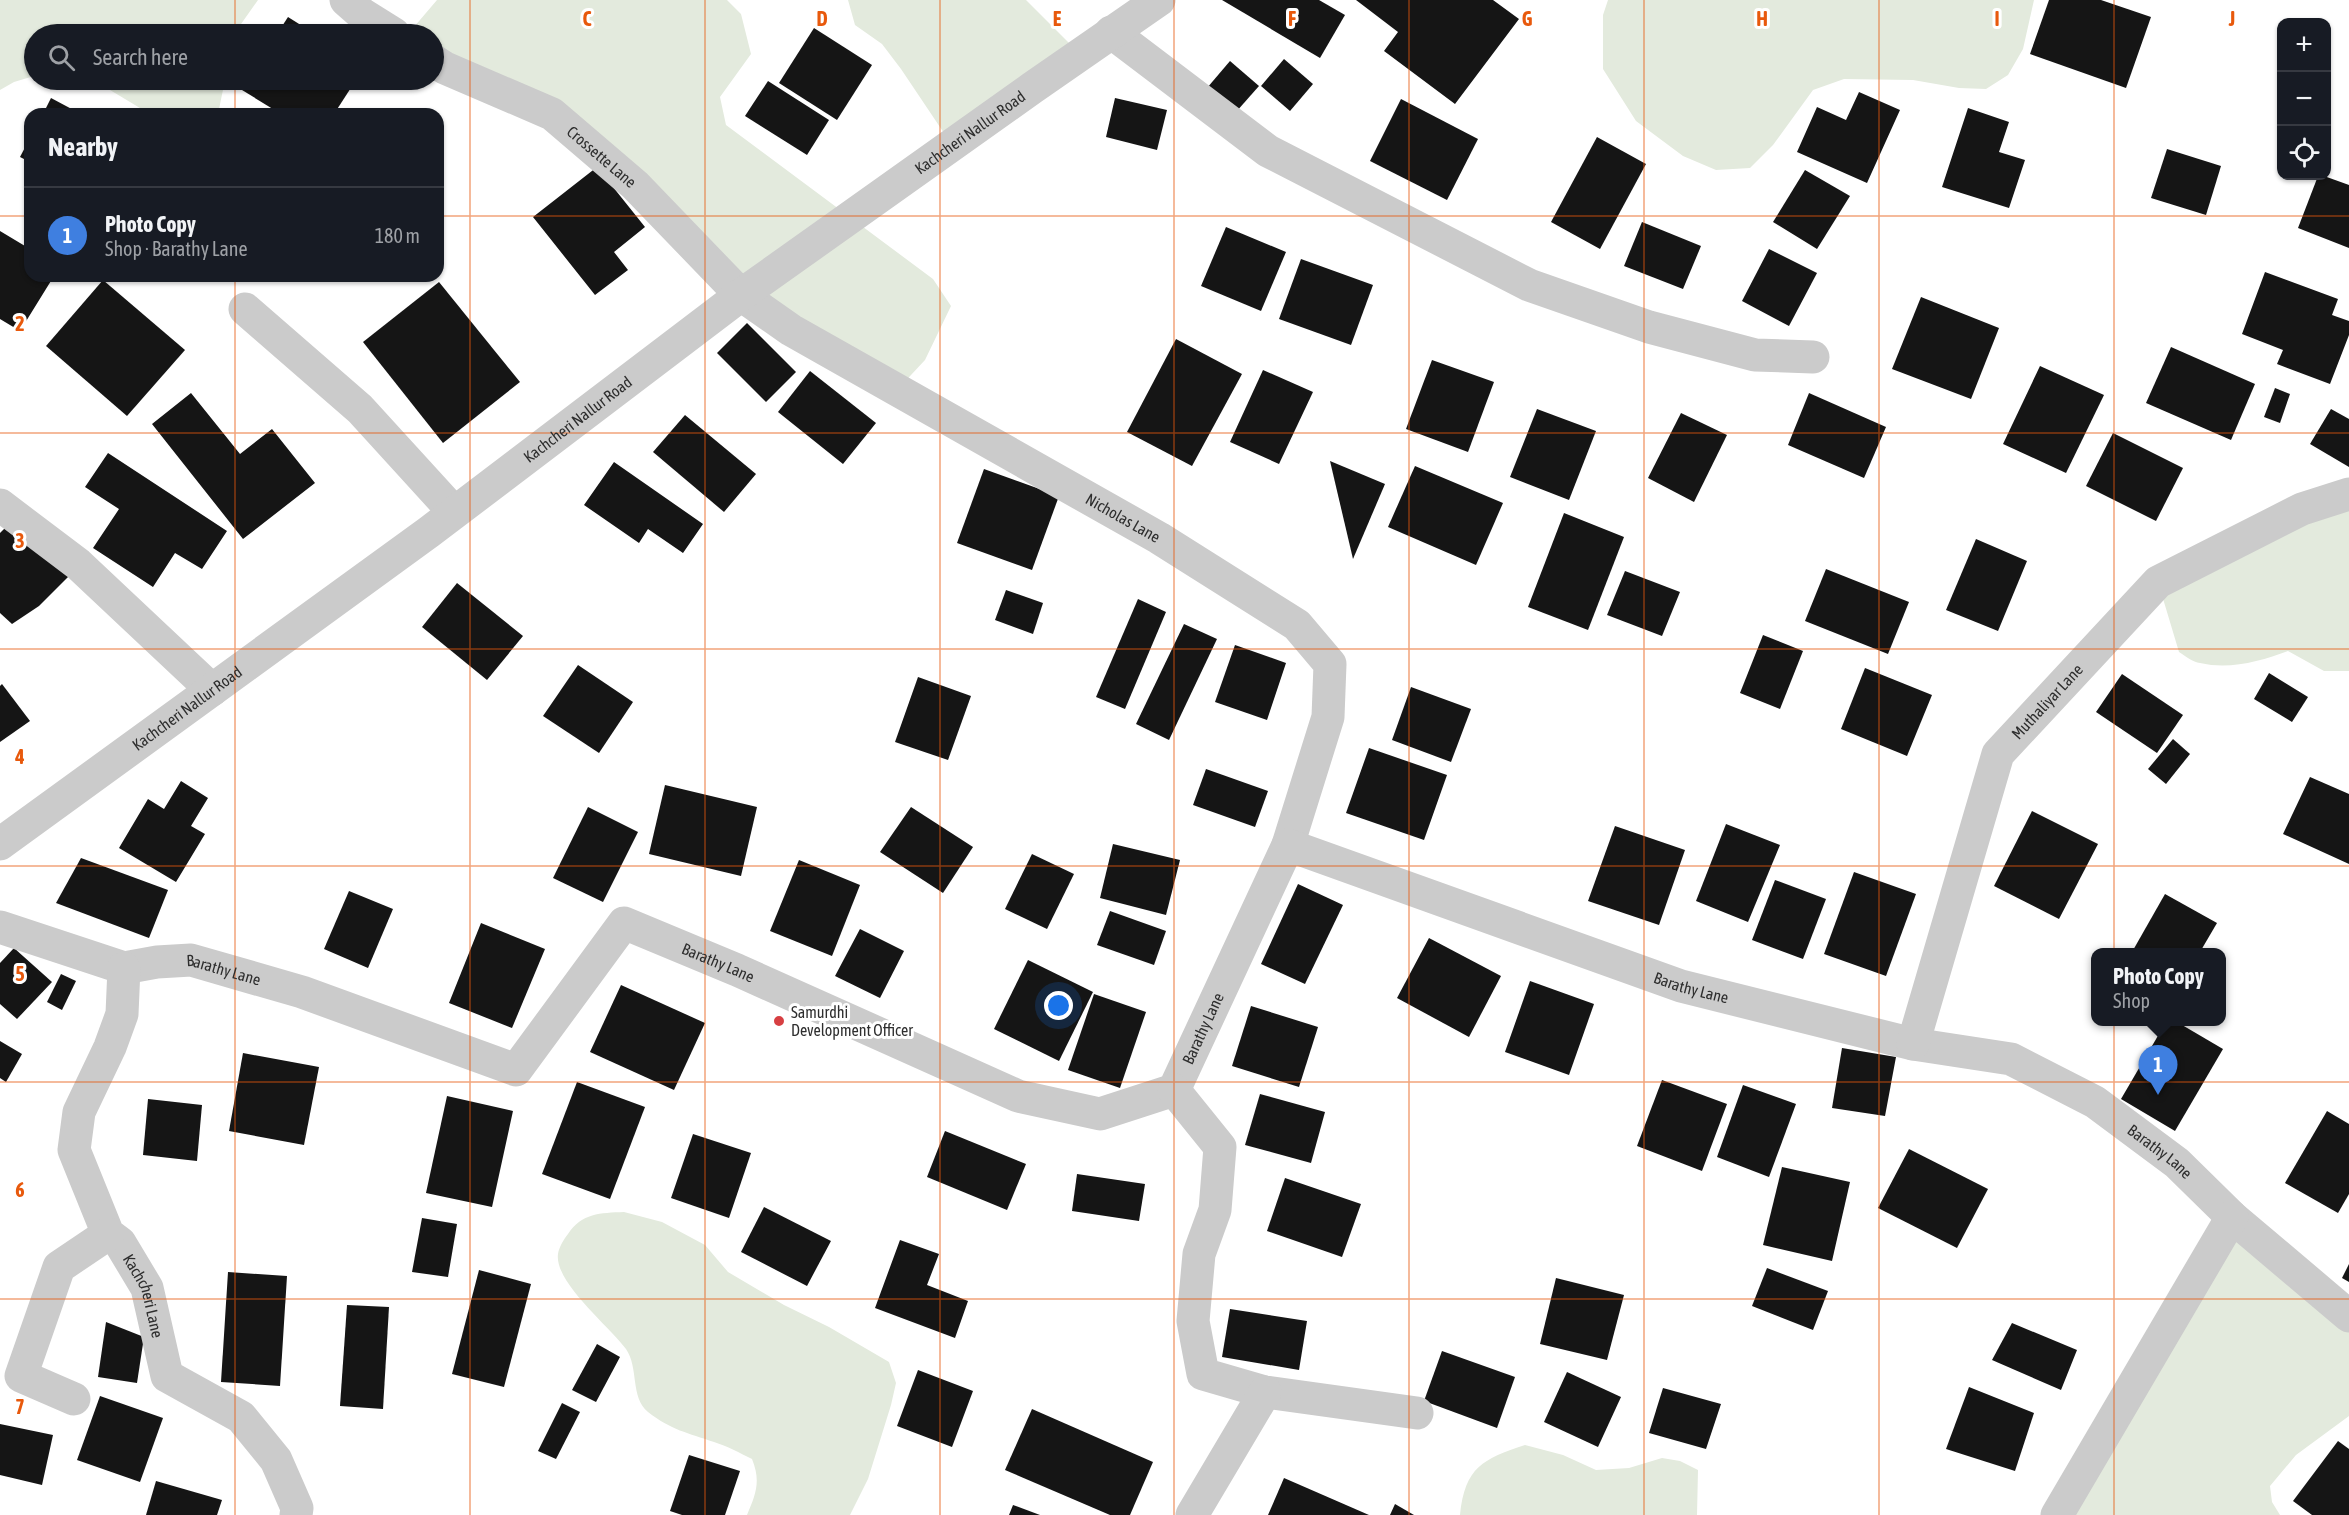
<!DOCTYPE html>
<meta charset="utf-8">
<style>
:root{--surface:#171b24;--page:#242831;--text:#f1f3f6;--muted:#9ea1a6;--line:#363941;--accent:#7c3aed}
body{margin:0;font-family:"Asap Condensed",sans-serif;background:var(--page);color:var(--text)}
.controls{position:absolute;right:18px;top:18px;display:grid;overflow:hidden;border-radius:12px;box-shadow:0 2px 4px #0004}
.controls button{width:54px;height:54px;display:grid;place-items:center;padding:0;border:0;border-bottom:2px solid var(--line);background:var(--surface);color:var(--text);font:30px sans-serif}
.you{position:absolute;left:1059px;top:1006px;width:21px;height:21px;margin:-15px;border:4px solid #fff;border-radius:50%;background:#1a73e8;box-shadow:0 0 0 9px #1a73e833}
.badge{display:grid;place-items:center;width:39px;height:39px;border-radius:50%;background:var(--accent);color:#fff;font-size:20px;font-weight:700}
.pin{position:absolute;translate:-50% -50px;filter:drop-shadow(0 2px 3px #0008)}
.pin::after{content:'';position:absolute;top:32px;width:21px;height:18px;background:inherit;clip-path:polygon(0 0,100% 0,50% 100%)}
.popup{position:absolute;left:2091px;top:948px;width:135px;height:78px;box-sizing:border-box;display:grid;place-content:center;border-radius:12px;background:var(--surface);filter:drop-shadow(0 2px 4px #0005);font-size:20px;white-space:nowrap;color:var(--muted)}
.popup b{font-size:22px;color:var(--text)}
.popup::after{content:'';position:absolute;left:50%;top:100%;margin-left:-12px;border:12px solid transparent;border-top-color:var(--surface)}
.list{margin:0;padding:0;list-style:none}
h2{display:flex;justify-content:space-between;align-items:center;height:78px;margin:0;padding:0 24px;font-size:26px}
h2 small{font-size:20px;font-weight:400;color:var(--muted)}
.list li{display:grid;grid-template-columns:39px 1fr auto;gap:18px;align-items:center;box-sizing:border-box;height:96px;padding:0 24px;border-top:2px solid var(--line)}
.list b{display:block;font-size:22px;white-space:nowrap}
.list p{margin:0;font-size:20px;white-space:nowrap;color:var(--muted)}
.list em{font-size:20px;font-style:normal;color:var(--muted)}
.icon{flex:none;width:33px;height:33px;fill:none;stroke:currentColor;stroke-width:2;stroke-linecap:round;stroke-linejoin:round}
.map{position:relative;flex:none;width:2349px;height:1515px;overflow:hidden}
.search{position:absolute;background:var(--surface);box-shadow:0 2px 4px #0004;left:24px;top:24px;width:420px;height:66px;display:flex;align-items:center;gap:15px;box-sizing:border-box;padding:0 21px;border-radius:33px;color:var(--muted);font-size:22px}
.panel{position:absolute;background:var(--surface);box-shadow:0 2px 4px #0004;left:24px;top:108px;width:420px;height:174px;border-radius:18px}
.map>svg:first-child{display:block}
</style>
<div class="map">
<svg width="2349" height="1515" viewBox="0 0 2349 1515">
<rect width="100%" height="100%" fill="#fff"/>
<g fill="#e3eadd">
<polygon points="0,0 258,0 234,34 34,34 34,76 14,82 0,90"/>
<polygon points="437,0 727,0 741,14 751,54 720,97 726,125 933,279 951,306 925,360 897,390 791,330 552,114 434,61 434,34 408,34"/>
<polygon points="848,0 1026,0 1080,54 952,145 901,69 882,44 855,25"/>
<polygon points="1608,0 2034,0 2023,49 2008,75 1986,89 1959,88 1913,80 1844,79 1813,90 1773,145 1750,168 1716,170 1683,156 1636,121 1603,69 1603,15"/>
<polygon points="86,80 225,80 218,114 150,114 100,84"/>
<path d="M2349 494V671H2324L2288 651C2261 661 2230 670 2200 663 2193 662 2185 656 2179 652L2158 582Z"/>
<path d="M624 1212 662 1222 705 1245 728 1272 784 1305 829 1327 889 1362 896 1383 891 1405 868 1479 850 1515H747C756 1494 761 1481 752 1459 740 1453 727 1446 714 1442 688 1433 671 1430 648 1412 630 1397 639 1368 626 1349 610 1327 554 1282 558 1254 559 1247 564 1239 568 1234 582 1213 600 1213 624 1212Z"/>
<polygon points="2232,1217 2349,1316 2349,1416 2296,1455 2270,1486 2272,1502 2280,1515 2057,1515"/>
<path d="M1525 1445 1563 1455 1596 1470 1629 1468 1662 1458 1680 1461 1698 1470 1697 1515H1460C1465 1467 1483 1459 1525 1445Z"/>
</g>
<g fill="#151515">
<polygon points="1222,0 1319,0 1345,15 1320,58"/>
<polygon points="1356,0 1493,0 1519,19 1455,104 1384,51 1398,32"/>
<polygon points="2049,0 2101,0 2151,17 2126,88 2030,54"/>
<polygon points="288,17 315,34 277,34"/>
<polygon points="814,28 872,65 837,120 779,83"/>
<polygon points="1284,59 1313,84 1290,111 1261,86"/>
<polygon points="1230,61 1259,86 1236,112 1207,88"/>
<polygon points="248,80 356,80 334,114 281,114 242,90"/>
<polygon points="768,81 829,120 807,155 745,116"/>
<polygon points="1859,92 1900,110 1867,183 1797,152 1817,107 1846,120"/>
<polygon points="51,98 81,114 43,114"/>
<polygon points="1115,98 1167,110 1157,150 1106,137"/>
<polygon points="1401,99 1478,139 1447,200 1370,161"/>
<polygon points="1968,108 2009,122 1999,152 2025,160 2009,208 1942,187"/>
<polygon points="1597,137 1646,164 1600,249 1551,222"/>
<polygon points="30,138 30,162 20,157"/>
<polygon points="2167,149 2221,166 2206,215 2151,198"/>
<polygon points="597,167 645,227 614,252 628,270 595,295 533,217"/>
<polygon points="1805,170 1850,196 1817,249 1773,222"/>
<polygon points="2318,176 2324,176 2349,185 2349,248 2298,228"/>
<polygon points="1642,222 1701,246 1683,289 1624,266"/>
<polygon points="1226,227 1286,252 1261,311 1201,286"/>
<polygon points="0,231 30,249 30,276 54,276 20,331 0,319"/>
<polygon points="1769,249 1817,273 1789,326 1742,301"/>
<polygon points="1301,259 1373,285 1351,345 1279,319"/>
<polygon points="2265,272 2338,299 2332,315 2349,321 2349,335 2330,384 2277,364 2283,350 2242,334"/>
<polygon points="103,280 185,350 127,416 46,346"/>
<polygon points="439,282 520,382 443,443 363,342"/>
<polygon points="1921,297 1999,328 1971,399 1892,369"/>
<polygon points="747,323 796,372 766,402 717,353"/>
<polygon points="1176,339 1242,374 1192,466 1127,432"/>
<polygon points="2171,347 2255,384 2231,440 2146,403"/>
<polygon points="1432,360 1494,382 1468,452 1406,429"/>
<polygon points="2040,366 2104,395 2066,473 2003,444"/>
<polygon points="1263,370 1313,392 1279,464 1230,442"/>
<polygon points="810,371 876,423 843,464 778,412"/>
<polygon points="2275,388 2290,394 2280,423 2264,417"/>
<polygon points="191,393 240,454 272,429 315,483 243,539 152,424"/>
<polygon points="1809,393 1886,427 1864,478 1788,445"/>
<polygon points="1537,409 1596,431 1569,500 1510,477"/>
<polygon points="2331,409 2349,419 2349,467 2310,444"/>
<polygon points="1681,413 1727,435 1694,502 1648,478"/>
<polygon points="685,415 756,474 724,512 653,452"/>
<polygon points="2113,433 2183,468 2156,521 2086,486"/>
<polygon points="108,453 227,531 202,569 175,553 153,587 93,548 119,509 85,487"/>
<polygon points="1330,461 1385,484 1353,559"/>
<polygon points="614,462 703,524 683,553 648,529 639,543 584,505"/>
<polygon points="1415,466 1503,503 1476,565 1388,527"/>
<polygon points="984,469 1059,496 1032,570 957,543"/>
<polygon points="1564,513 1624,537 1588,630 1528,607"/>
<polygon points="12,521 70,575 39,606 12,624 0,613 0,533"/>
<polygon points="1976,539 2027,561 1998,631 1946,610"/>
<polygon points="1826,569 1909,602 1888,654 1805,621"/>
<polygon points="1625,571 1680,592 1662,636 1607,615"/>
<polygon points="457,583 523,636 487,680 422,627"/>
<polygon points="1006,590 1043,603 1033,634 995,620"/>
<polygon points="1138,599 1166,612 1125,709 1096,697"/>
<polygon points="1184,624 1217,639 1169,740 1136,724"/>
<polygon points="1763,635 1803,651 1780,709 1740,693"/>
<polygon points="1235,645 1286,663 1267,720 1215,702"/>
<polygon points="578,665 633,702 599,753 543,716"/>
<polygon points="1865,668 1932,695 1907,756 1841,729"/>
<polygon points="2269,673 2308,697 2292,722 2254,699"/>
<polygon points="2122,674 2183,715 2157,753 2096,712"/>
<polygon points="918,677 971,696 948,760 895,742"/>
<polygon points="2,684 30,721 0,742 0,686"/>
<polygon points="1411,687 1471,709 1451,762 1392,740"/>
<polygon points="2173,739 2190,754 2166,784 2148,769"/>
<polygon points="1369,748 1447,775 1424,840 1346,813"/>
<polygon points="1206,769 1268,791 1255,827 1193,805"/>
<polygon points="2310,777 2349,794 2349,864 2283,834"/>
<polygon points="181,781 208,798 191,826 205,834 176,882 119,848 148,799 164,809"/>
<polygon points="665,785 757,807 741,876 649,854"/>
<polygon points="588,807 638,832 603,902 553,878"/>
<polygon points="911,807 973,847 943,893 880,852"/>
<polygon points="2032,811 2098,844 2059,919 1994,886"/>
<polygon points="1726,824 1780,845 1748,922 1696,901"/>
<polygon points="1615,826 1685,850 1659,925 1588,901"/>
<polygon points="1113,844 1180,860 1166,915 1100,898"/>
<polygon points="1032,854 1074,874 1047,929 1005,909"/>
<polygon points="81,858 168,890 149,938 56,903"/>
<polygon points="799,860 860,885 832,956 770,931"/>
<polygon points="1854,872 1916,894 1886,976 1824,954"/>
<polygon points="1775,880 1826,899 1803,959 1752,940"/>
<polygon points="1298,884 1343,905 1305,984 1261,964"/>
<polygon points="349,891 393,909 368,968 324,949"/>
<polygon points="2165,894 2217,923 2200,952 2132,952"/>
<polygon points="1110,911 1166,931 1154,965 1097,945"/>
<polygon points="481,923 545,949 512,1028 449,1003"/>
<polygon points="860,929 904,951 880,998 835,976"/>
<polygon points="1429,938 1501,976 1469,1037 1397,998"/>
<polygon points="14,948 52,982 17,1019 0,1004 0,963"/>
<polygon points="1028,960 1093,992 1059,1061 994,1029"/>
<polygon points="61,974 76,981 62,1010 47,1002"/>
<polygon points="1530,981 1594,1004 1569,1075 1505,1052"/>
<polygon points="621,985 705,1023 674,1090 590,1052"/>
<polygon points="1094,994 1146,1012 1120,1088 1068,1070"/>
<polygon points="1251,1006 1318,1027 1299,1087 1232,1066"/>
<polygon points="2166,1022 2177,1022 2223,1049 2175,1131 2121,1099"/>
<polygon points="0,1041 22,1054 6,1082 0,1078"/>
<polygon points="1842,1048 1896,1057 1885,1116 1832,1108"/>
<polygon points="243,1053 319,1067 304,1145 229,1131"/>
<polygon points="1662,1080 1727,1104 1702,1171 1637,1146"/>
<polygon points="577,1082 645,1107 610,1199 542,1174"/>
<polygon points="1743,1085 1796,1104 1769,1177 1717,1157"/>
<polygon points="1260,1094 1325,1112 1311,1163 1245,1145"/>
<polygon points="447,1096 513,1111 492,1207 426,1193"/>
<polygon points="148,1099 202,1105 197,1161 143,1155"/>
<polygon points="2327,1111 2349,1124 2349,1194 2338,1213 2285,1183"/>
<polygon points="945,1131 1026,1164 1007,1210 927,1177"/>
<polygon points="693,1134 751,1153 729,1218 671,1198"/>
<polygon points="1909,1149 1988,1189 1957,1248 1878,1208"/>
<polygon points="1782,1167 1850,1182 1832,1261 1763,1245"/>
<polygon points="1077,1174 1145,1184 1139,1221 1072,1211"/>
<polygon points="1285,1178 1361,1204 1342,1257 1267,1231"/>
<polygon points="764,1207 831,1241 807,1286 741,1252"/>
<polygon points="422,1218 457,1224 448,1277 412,1272"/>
<polygon points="900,1240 939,1254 927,1285 968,1301 955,1338 875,1308"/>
<polygon points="2349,1264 2349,1282 2342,1278"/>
<polygon points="1767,1268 1828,1291 1813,1330 1752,1306"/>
<polygon points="479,1270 531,1284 504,1387 452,1374"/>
<polygon points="228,1272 287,1276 280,1386 221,1382"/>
<polygon points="1556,1278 1624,1295 1607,1360 1540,1344"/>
<polygon points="347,1305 389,1307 383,1409 340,1406"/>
<polygon points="1230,1309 1307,1321 1299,1370 1222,1357"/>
<polygon points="106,1322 144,1337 137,1383 98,1377"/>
<polygon points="2012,1323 2077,1350 2061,1390 1992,1360"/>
<polygon points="597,1344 620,1357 596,1402 572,1390"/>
<polygon points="1442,1351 1515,1377 1497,1428 1424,1401"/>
<polygon points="918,1370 973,1391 952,1447 897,1426"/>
<polygon points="1567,1372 1621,1397 1598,1447 1544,1422"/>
<polygon points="1969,1387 2034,1413 2015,1471 1946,1449"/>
<polygon points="1663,1388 1721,1404 1706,1449 1649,1433"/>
<polygon points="100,1396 163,1418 140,1482 77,1460"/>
<polygon points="562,1403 580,1412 556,1459 538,1451"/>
<polygon points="1032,1409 1153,1462 1130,1515 1110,1515 1005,1470"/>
<polygon points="0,1424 53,1435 42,1485 0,1475"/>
<polygon points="2338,1441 2349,1449 2349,1515 2312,1515 2293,1501"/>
<polygon points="689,1455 740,1471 725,1515 682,1515 670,1511"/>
<polygon points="1284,1478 1369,1515 1268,1515"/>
<polygon points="156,1481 222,1500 217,1515 146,1515"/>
<polygon points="1395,1504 1414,1515 1390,1515"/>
<polygon points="1013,1505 1040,1515 1009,1515"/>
</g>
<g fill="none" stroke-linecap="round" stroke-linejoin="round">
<g stroke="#cbcbcb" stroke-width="33">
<polyline points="346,0 362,14 394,34"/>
<polyline points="1111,32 1268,151 1529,285 1649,327 1755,355 1813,357"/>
<path id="s1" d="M434 61 445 68 552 114 635 185 741 295 791 330 1159 538 1297 625 1330 664 1328 717 1288 845"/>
<polyline points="245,309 360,409 454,512"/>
<polyline points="0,505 78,564 212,690"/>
<path id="s2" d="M0 927 124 968 157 962 191 960 302 992 516 1070 624 923 737 970 1018 1096 1100 1114 1174 1090 1288 845 1681 986 1913 1044 2011 1059 2095 1102 2177 1163 2232 1217 2349 1316"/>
<path id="s3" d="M124 968 122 1014 110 1047 79 1112 74 1150 108 1234 120 1243 147 1288 167 1376 241 1417 276 1460 297 1508 296 1515"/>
<path id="s4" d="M1913 1044 1998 754 2158 582 2302 509 2349 494"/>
<polyline points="1174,1090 1220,1147 1215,1210 1199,1254 1193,1321 1203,1374 1265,1392 1417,1413"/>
<polyline points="74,1399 21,1376 59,1267 108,1234"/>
<polyline points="1192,1515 1265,1392"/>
<polyline points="2057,1515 2232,1217"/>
</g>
<path stroke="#cbcbcb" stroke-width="33" id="s5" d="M0 844 429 532 741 295 1032 88 1159 0"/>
</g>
<path fill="none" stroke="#e8590c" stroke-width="1.5" stroke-opacity="0.55" d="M235 0V34M470 0V1515M705 0V1515M940 0V1515M1174 0V1515M1409 0V1515M1644 0V1515M1879 0V1515M2114 0V1515M235 80V114M0 216H30M438 216H2349M235 276V1515M0 433H2349M0 649H2349M0 866H2349M0 1082H2349M0 1299H2349"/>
<circle fill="#d73f42" stroke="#fff" stroke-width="2" cx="779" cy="1021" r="6"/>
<g text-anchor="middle" stroke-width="6" stroke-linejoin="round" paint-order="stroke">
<g font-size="16" fill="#2e2e2e" stroke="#fff">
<text dy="6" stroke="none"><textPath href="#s5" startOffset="1203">Kachcheri Nallur Road</textPath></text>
<text dy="6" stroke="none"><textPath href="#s1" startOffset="195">Crossette Lane</textPath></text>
<text dy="6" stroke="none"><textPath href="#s5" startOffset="717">Kachcheri Nallur Road</textPath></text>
<text dy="6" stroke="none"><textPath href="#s1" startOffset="834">Nicholas Lane</textPath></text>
<text dy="6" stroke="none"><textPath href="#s4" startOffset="374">Muthaliyar Lane</textPath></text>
<text dy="6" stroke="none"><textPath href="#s5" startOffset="231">Kachcheri Nallur Road</textPath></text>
<text dy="6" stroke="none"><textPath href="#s2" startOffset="826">Barathy Lane</textPath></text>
<text dy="6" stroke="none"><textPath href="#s2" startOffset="232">Barathy Lane</textPath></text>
<text dy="6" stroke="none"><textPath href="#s2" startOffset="2014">Barathy Lane</textPath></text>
<text dy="6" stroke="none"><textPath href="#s2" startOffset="1384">Barathy Lane</textPath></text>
<text dy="6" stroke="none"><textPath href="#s2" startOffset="2518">Barathy Lane</textPath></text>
<text dy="6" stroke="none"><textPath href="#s3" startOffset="356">Kachcheri Lane</textPath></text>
</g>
<g font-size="16" fill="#2e2e2e" stroke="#fff" text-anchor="start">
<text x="791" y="1018">Samurdhi<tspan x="791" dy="18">Development Officer</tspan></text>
</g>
</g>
<g font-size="20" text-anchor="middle" font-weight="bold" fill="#e8590c" stroke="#fff" stroke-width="6" stroke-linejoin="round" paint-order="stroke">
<text x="587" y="26">C</text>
<text x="822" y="26">D</text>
<text x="1057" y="26">E</text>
<text x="1292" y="26">F</text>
<text x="1527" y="26">G</text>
<text x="1762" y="26">H</text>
<text x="1997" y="26">I</text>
<text x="2232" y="26">J</text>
<text x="20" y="331">2</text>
<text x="20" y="548">3</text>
<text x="20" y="764">4</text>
<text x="20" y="981">5</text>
<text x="20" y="1197">6</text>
<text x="20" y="1414">7</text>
</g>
</svg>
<div class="controls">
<button>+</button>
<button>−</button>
<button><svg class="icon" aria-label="locate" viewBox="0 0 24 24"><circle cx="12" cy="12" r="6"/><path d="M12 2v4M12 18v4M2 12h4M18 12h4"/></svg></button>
</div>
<div class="you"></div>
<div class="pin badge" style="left:2158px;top:1095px;background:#3f7fe0">1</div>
<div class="popup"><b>Photo Copy</b>Shop</div>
<div class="search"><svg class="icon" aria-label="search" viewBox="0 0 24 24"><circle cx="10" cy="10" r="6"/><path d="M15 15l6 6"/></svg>Search here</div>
<section class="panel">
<h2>Nearby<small></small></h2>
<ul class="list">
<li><span class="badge" style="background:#3f7fe0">1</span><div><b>Photo Copy</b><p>Shop · Barathy Lane</p></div><em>180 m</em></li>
</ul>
</section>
</div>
